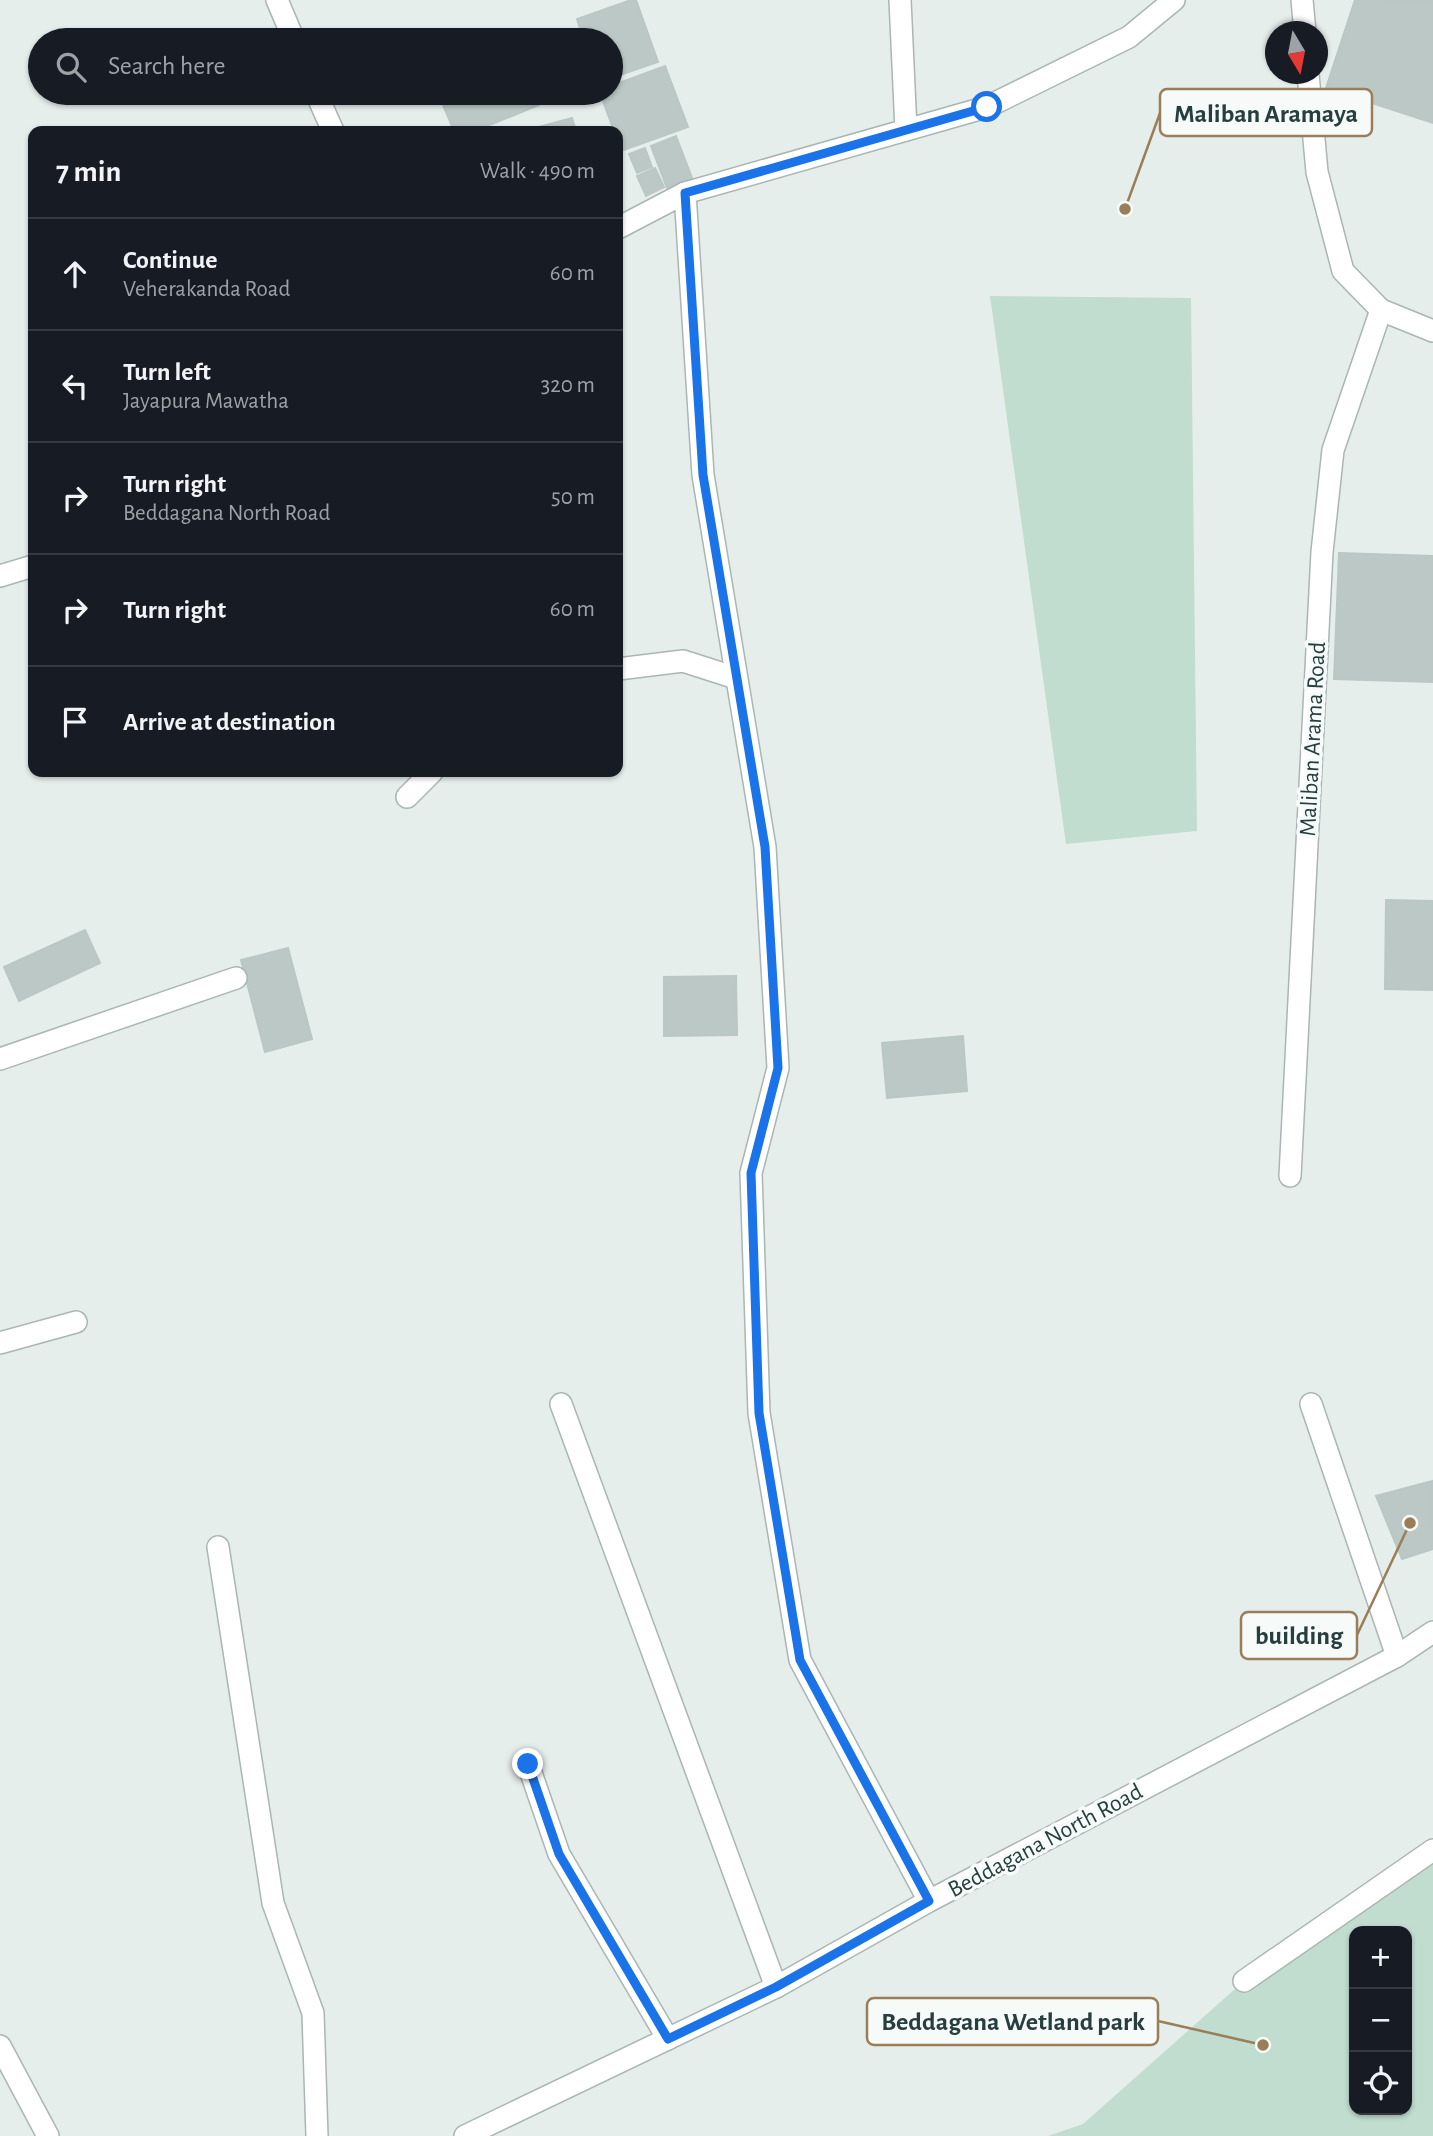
<!DOCTYPE html>
<meta charset="utf-8">
<style>
:root{--surface:#171b24;--page:#20242c;--text:#f1f3f6;--muted:#9ea1a6;--line:#363941}
body{margin:0;font-family:"Alegreya Sans",sans-serif;background:var(--page);color:var(--text)}
.controls{position:absolute;right:21px;bottom:21px;display:grid;overflow:hidden;border-radius:14px;box-shadow:0 2px 5px #0004}
.controls button{width:63px;height:63px;display:grid;place-items:center;padding:0;border:0;border-bottom:2px solid var(--line);background:var(--surface);color:var(--text);font:35px sans-serif}
.compass{position:absolute;left:1265px;top:21px;width:63px;height:63px;border-radius:50%;background:var(--surface);box-shadow:0 2px 5px #0004;rotate:170deg}
.stop{position:absolute;width:21px;height:21px;margin:-16px;border:5px solid #1a73e8;border-radius:50%;background:#fff}
.stop.end{background:#1a73e8;border-color:#fff;box-shadow:0 2px 7px #0008}
.list{margin:0;padding:0;list-style:none}
h2{display:flex;justify-content:space-between;align-items:center;height:91px;margin:0;padding:0 28px;font-size:30px}
h2 small{font-size:23px;font-weight:400;color:var(--muted)}
.list li{display:grid;grid-template-columns:46px 1fr auto;gap:21px;align-items:center;box-sizing:border-box;height:112px;padding:0 28px;border-top:2px solid var(--line)}
.list b{display:block;font-size:26px;white-space:nowrap}
.list p{margin:0;font-size:23px;white-space:nowrap;color:var(--muted)}
.list em{font-size:23px;font-style:normal;color:var(--muted)}
.icon{flex:none;width:38px;height:38px;fill:none;stroke:currentColor;stroke-width:2;stroke-linecap:round;stroke-linejoin:round}
.map{position:relative;flex:none;width:1433px;height:2136px;overflow:hidden}
.search{position:absolute;background:var(--surface);box-shadow:0 2px 5px #0004;left:28px;top:28px;width:595px;height:77px;display:flex;align-items:center;gap:18px;box-sizing:border-box;padding:0 24px;border-radius:38px;color:var(--muted);font-size:26px}
.panel{position:absolute;background:var(--surface);box-shadow:0 2px 5px #0004;left:28px;top:126px;width:595px;height:651px;border-radius:14px}
.map>svg:first-child{display:block}
</style>
<div class="map">
<svg width="1433" height="2136" viewBox="0 0 1433 2136">
<rect width="100%" height="100%" fill="#e6eeec"/>
<g fill="#c1ddcf" fill-rule="evenodd">
<polygon points="990,296 1191,298 1197,831 1066,844"/>
<path d="M1433 1850V2136H1048L1083 2124 1244 1981ZM1354 1931H1407V2110H1354Z"/>
</g>
<g fill="#bbc8c6" stroke="#b9c7c5" stroke-width="2">
<polygon points="631,0 636,0 658,62 611,78 611,40 584,40 577,19"/>
<polygon points="1355,0 1433,1 1433,123 1326,88"/>
<polygon points="665,66 688,127 621,151 618,141 618,131 614,131 600,93 611,93 611,86"/>
<polygon points="438,93 534,93 539,105 475,131 454,131"/>
<polygon points="572,118 576,131 541,131 539,127"/>
<polygon points="676,136 692,178 667,188 651,146"/>
<polygon points="645,148 652,167 637,173 629,154"/>
<polygon points="655,168 664,187 646,196 637,176"/>
<polygon points="1339,553 1433,556 1433,682 1334,679"/>
<polygon points="1386,900 1433,901 1433,990 1385,989"/>
<polygon points="85,930 100,963 19,1001 4,967"/>
<polygon points="288,948 312,1039 265,1052 241,960"/>
<polygon points="736,976 737,1035 664,1036 664,977"/>
<polygon points="963,1036 967,1091 887,1098 882,1043"/>
<polygon points="1432,1481 1433,1549 1402,1559 1376,1496"/>
</g>
<g fill="none" stroke-linecap="round" stroke-linejoin="round">
<g stroke="#a9b6b4" stroke-width="24">
<g id="minor">
<polyline points="277,0 294,40"/>
<polyline points="900,0 906,130"/>
<polyline points="1302,0 1305,32"/>
<polyline points="1308,74 1317,172 1343,271 1381,310 1433,331"/>
<polyline points="316,93 333,131"/>
<polyline points="685,193 703,475 765,847 778,1068 751,1173 759,1413 800,1660 929,1901"/>
<polyline points="618,228 685,193 987,107 1129,37 1174,0"/>
<polyline points="0,576 33,566"/>
<polyline points="618,669 683,661 736,678"/>
<polyline points="407,797 432,772"/>
<polyline points="0,1059 236,978"/>
<polyline points="1290,1176 1322,552 1333,450 1381,310"/>
<polyline points="0,1343 76,1322"/>
<polyline points="561,1404 776,1987"/>
<polyline points="1311,1404 1397,1656"/>
<polyline points="218,1547 273,1903 313,2013 317,2136"/>
<polyline points="528,1764 559,1854 668,2039"/>
<polyline points="1244,1981 1433,1850"/>
<polyline points="0,2046 48,2136"/>
<polyline points="465,2136 776,1987 929,1901 1397,1656 1433,1632"/>
</g>
</g>
<use href="#minor" stroke="#fff" stroke-width="21"/>
</g>
<g fill="none" stroke-linecap="round" stroke-linejoin="round">
<polyline stroke="#1a73e8" stroke-width="9" points="528,1764 559,1854 668,2039 776,1987 929,1901 800,1660 759,1413 751,1173 778,1068 765,847 703,475 685,193 987,107"/>
</g>
<g text-anchor="middle" stroke-width="7" stroke-linejoin="round" paint-order="stroke">
<g font-size="24" fill="#263f3e" stroke="#f6faf9">
<text transform="translate(1312 739) rotate(-87)" y="8">Maliban Arama Road</text>
<text transform="translate(1045 1840) rotate(-28)" y="8">Beddagana North Road</text>
</g>
</g>
<path fill="none" stroke="#9a7e58" stroke-width="2.5" d="M1125 209L1160 113M1410 1523L1357 1635M1263 2045L1158 2021"/>
<g fill="#9a7e58" stroke="#f6faf9" stroke-width="2.5">
<circle cx="1125" cy="209" r="7"/>
<circle cx="1410" cy="1523" r="7"/>
<circle cx="1263" cy="2045" r="7"/>
</g>
<g fill="#f6faf9" stroke="#9a7e58" stroke-width="2.5">
<rect x="1160" y="89" width="212" height="47" rx="7"/>
<rect x="1241" y="1612" width="116" height="47" rx="7"/>
<rect x="867" y="1998" width="291" height="47" rx="7"/>
</g>
<g font-size="26" text-anchor="middle" font-weight="bold" fill="#263f3e">
<text x="1266" y="122">Maliban Aramaya</text>
<text x="1299" y="1644">building</text>
<text x="1013" y="2030">Beddagana Wetland park</text>
</g>
</svg>
<div class="controls">
<button>+</button>
<button>−</button>
<button><svg class="icon" aria-label="locate" viewBox="0 0 24 24"><circle cx="12" cy="12" r="6"/><path d="M12 2v4M12 18v4M2 12h4M18 12h4"/></svg></button>
</div>
<svg class="compass" viewBox="-18 -18 36 36"><path d="M0-13l5 13h-10z" fill="#e53935"/><path d="M0 13l5-13h-10z" fill="#9ea1a6"/></svg>
<div class="stop" style="left:987px;top:107px"></div>
<div class="stop end" style="left:528px;top:1764px"></div>
<div class="search"><svg class="icon" aria-label="search" viewBox="0 0 24 24"><circle cx="10" cy="10" r="6"/><path d="M15 15l6 6"/></svg>Search here</div>
<section class="panel">
<h2>7 min<small>Walk · 490 m</small></h2>
<ul class="list">
<li><svg class="icon" aria-label="ahead" viewBox="0 0 24 24"><path d="M12 20V5M6 11l6-6 6 6"/></svg><div><b>Continue</b><p>Veherakanda Road</p></div><em>60 m</em></li>
<li><svg class="icon" aria-label="left" viewBox="0 0 24 24"><path d="M17 20v-9H6M10 6l-5 5 5 5"/></svg><div><b>Turn left</b><p>Jayapura Mawatha</p></div><em>320 m</em></li>
<li><svg class="icon" aria-label="right" viewBox="0 0 24 24"><path d="M7 20v-9h11M14 6l5 5-5 5"/></svg><div><b>Turn right</b><p>Beddagana North Road</p></div><em>50 m</em></li>
<li><svg class="icon" aria-label="right" viewBox="0 0 24 24"><path d="M7 20v-9h11M14 6l5 5-5 5"/></svg><div><b>Turn right</b></div><em>60 m</em></li>
<li><svg class="icon" aria-label="arrive" viewBox="0 0 24 24"><path d="M6 21V4h12l-3 4 3 4H6"/></svg><div><b>Arrive at destination</b></div></li>
</ul>
</section>
</div>
